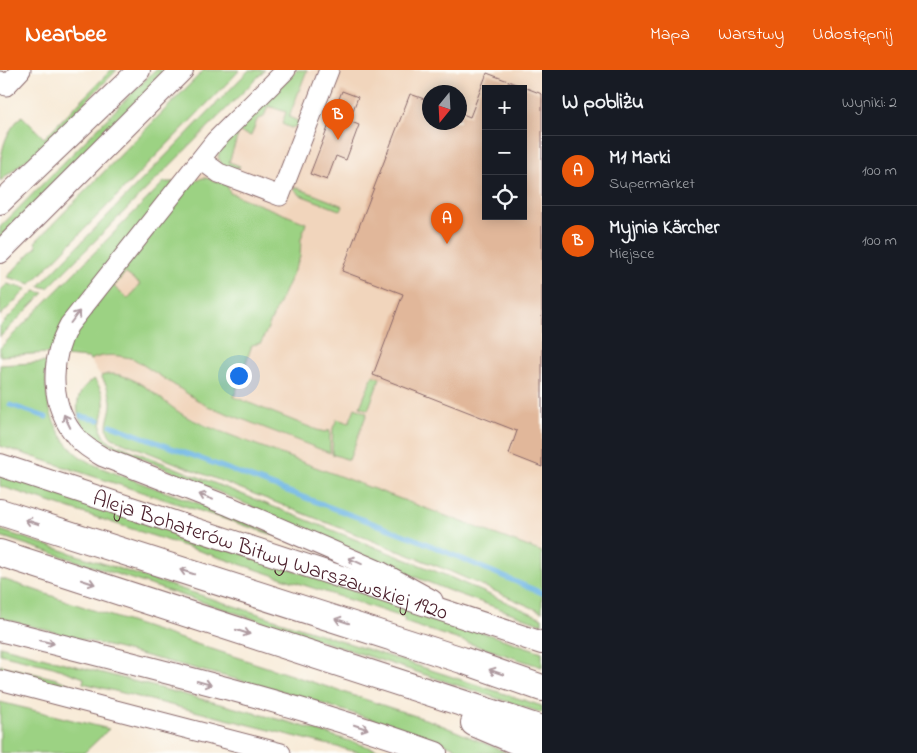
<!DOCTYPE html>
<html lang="pl">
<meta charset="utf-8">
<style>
:root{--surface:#171b24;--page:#242831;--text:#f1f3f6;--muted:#9ea1a6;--line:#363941;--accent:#ea580c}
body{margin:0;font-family:"Indie Flower",sans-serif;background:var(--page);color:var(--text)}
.controls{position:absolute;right:15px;top:15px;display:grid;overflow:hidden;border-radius:0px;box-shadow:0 2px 12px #0003}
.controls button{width:45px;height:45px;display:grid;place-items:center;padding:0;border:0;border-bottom:1px solid var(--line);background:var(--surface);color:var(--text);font:25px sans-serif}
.compass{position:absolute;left:422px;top:15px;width:45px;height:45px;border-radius:50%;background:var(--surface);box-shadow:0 2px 12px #0003;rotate:198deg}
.you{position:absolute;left:238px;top:305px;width:18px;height:18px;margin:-12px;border:4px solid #fff;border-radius:50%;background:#1a73e8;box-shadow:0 0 0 8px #1a73e833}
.badge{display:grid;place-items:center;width:32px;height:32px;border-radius:50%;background:var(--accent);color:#fff;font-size:16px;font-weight:700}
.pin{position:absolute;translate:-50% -41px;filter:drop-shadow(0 1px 2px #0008)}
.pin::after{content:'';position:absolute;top:26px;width:18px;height:15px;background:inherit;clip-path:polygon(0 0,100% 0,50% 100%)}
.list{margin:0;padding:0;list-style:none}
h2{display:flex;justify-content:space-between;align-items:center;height:65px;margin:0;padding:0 20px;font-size:21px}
h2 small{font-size:16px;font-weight:400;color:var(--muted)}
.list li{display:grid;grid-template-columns:32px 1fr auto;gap:15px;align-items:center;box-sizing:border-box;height:70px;padding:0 20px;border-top:1px solid var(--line)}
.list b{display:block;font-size:19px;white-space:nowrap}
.list p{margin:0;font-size:16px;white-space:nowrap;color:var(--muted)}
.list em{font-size:16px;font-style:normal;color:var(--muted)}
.icon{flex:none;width:28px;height:28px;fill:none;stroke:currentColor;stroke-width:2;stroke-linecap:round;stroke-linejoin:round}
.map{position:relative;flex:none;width:542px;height:683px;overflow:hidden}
header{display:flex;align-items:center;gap:30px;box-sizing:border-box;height:70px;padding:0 25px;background:var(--accent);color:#fff}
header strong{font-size:24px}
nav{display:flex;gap:28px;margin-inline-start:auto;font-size:18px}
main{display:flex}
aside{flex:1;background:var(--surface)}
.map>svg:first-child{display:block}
</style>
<header>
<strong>Nearbee</strong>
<nav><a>Mapa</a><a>Warstwy</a><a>Udostępnij</a></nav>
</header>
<main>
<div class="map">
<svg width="542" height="683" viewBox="0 0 542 683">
<rect width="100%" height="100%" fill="#fdfcf7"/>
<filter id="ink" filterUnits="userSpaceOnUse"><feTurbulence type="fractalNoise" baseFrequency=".02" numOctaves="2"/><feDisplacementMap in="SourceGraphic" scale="10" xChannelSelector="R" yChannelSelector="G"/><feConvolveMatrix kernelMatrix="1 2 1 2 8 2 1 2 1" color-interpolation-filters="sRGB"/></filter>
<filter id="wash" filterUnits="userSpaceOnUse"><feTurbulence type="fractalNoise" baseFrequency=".0096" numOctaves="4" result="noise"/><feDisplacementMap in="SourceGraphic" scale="20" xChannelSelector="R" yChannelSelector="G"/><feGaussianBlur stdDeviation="1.12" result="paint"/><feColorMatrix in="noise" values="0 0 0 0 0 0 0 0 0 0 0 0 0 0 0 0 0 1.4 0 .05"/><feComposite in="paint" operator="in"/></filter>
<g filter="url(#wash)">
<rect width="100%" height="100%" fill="#f8ebd8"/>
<path fill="#f1d5bc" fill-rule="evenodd" d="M276 0H542V507L422 455 101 306 88 288 64 286 51 278ZM486 19H523V146H486ZM430 22H460V52H430Z"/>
<g fill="#9cd283" stroke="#737857" fill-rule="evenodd">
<path d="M111 0H117L29 89H27L0 111C0 86 2 65 22 46L44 68Z"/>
<polygon points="155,0 168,0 0,170 0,157"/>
<polygon points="204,0 240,0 31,214 7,207 37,176 35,172"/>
<polygon points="249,0 265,0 48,218 39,216"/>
<polygon points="297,0 307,0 289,47 300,52 297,56 291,58 282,54 286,42 268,36 264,47 257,50 251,66 239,62 229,92 240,96 239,98 230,98 222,95 218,87 221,76"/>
<path d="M203 108H206L227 115 230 123 306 153 301 169 300 187 261 273 252 275 234 327 317 360 325 362 330 360V383L205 335 134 289C118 285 105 283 90 290L88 288 64 286 70 268 194 111ZM125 203 140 214 128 229 114 217Z"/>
<polygon points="164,112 174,112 49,283 0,286 0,278"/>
<polygon points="295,117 343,136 342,139 339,140 300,125 293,118"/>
<polygon points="7,214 27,219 0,246 0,221"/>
<polygon points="35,221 44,223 0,267 0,256"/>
<path d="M48 292C41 324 52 363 78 385 91 395 107 400 123 406 151 417 180 427 209 437 234 446 259 458 283 468L0 376V295Z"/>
<path d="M108 304C138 303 160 331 185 346 192 350 199 352 206 356L542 482V542L447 500 112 368C101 357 112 345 111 331 110 322 106 314 101 306Z"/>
<polygon points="373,305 380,308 368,340 360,337"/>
<path d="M94 309C99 316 104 323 104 332 106 347 94 359 108 371L445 505 542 548V554L450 521 376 491 91 366C73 351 72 321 94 309Z"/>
<polygon points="355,338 367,343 349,390 332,384 333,358 337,349 349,353"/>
<polygon points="0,404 542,582 542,597 404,552 405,548 0,416"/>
<polygon points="0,460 542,636 542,643 0,466"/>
<polygon points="0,508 90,539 434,652 508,683 470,683 406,660 285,622 0,548"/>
<polygon points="0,576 296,654 388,683 361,683 83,613 84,608 53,597 0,584"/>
<polygon points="0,595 57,609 77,617 76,621 0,601"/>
<polygon points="0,632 109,659 84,683 0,683"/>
</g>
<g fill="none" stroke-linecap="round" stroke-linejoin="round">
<g stroke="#6cb5e4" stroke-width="5">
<polyline points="10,335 46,347"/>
<polyline points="81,346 99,350"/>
<polyline points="111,355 418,470 542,523"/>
</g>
</g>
<g id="blocks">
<g fill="#e1b79a" fill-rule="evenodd">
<path d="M487 3 542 24V397L509 384 517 361 373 305 403 224 342 201 410 24 430 31V52H460V43L470 47ZM486 19H523V146H486Z"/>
<polygon points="342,21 358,27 349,51 359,55 346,90 336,86 327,110 310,104"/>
</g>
</g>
</g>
<g filter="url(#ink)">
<use href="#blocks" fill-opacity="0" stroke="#876668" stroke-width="1"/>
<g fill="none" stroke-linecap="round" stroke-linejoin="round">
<g stroke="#876668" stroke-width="21">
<g id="minor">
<path d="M286 0 215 71 69 255C49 291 49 337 78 369 85 377 94 382 103 387L229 436 382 502 433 530"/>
<polyline points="0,11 6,16 21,0"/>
<polyline points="201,90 219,103 280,126 329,0"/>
<polyline points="0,610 281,683"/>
</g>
</g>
<g stroke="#876668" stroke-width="24">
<g id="major">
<polyline points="0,133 139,0"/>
<polyline points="0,182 182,0"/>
<path id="s1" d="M0 395 542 573"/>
<path d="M0 560C146 597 294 632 436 683"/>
</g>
</g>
<g stroke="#876668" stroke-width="28">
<g id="highway">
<polyline points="0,442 462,590 542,618"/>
<polyline points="0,483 542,659"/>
<polyline points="474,653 542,682"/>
</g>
</g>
<use href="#minor" stroke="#fff" stroke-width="19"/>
<use href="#major" stroke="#fff" stroke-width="22"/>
<use href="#highway" stroke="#fff" stroke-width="26"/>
</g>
<defs><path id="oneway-shaft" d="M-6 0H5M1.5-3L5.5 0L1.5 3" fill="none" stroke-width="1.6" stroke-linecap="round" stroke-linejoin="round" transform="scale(1.25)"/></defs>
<g stroke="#ae9aa0">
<use href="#oneway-shaft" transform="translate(75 247) rotate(-53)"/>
<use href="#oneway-shaft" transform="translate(67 351) rotate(-116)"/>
<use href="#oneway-shaft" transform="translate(206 427) rotate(-159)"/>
<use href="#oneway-shaft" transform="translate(32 452) rotate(-162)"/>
<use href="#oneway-shaft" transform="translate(355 491) rotate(-156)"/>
<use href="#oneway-shaft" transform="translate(187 502) rotate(-162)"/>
<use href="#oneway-shaft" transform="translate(88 512) rotate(18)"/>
<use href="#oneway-shaft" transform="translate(342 551) rotate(-162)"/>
<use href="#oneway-shaft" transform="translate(243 562) rotate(18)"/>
<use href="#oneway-shaft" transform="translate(47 572) rotate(14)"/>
<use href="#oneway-shaft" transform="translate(496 602) rotate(-161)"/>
<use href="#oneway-shaft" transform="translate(204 613) rotate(15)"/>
<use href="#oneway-shaft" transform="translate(361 657) rotate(18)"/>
</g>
</g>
<g text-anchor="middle" stroke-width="4.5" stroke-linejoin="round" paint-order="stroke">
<g font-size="22" fill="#4a1f2b" stroke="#fdfcf7">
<text dy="8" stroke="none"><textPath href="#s1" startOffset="285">Aleja Bohaterów Bitwy Warszawskiej 1920</textPath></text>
</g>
</g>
</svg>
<div class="controls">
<button>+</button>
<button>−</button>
<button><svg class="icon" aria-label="locate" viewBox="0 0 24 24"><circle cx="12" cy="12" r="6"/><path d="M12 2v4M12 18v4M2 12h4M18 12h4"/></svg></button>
</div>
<svg class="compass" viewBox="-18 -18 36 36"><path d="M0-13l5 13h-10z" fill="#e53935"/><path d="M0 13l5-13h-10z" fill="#9ea1a6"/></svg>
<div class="you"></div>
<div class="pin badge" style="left:447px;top:174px">A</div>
<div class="pin badge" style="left:338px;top:70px">B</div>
</div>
<aside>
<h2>W pobliżu<small>Wyniki: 2</small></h2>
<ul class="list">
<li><span class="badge">A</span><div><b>M1 Marki</b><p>Supermarket</p></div><em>100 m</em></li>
<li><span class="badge">B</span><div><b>Myjnia Kärcher</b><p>Miejsce</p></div><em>100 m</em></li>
</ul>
</aside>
</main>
